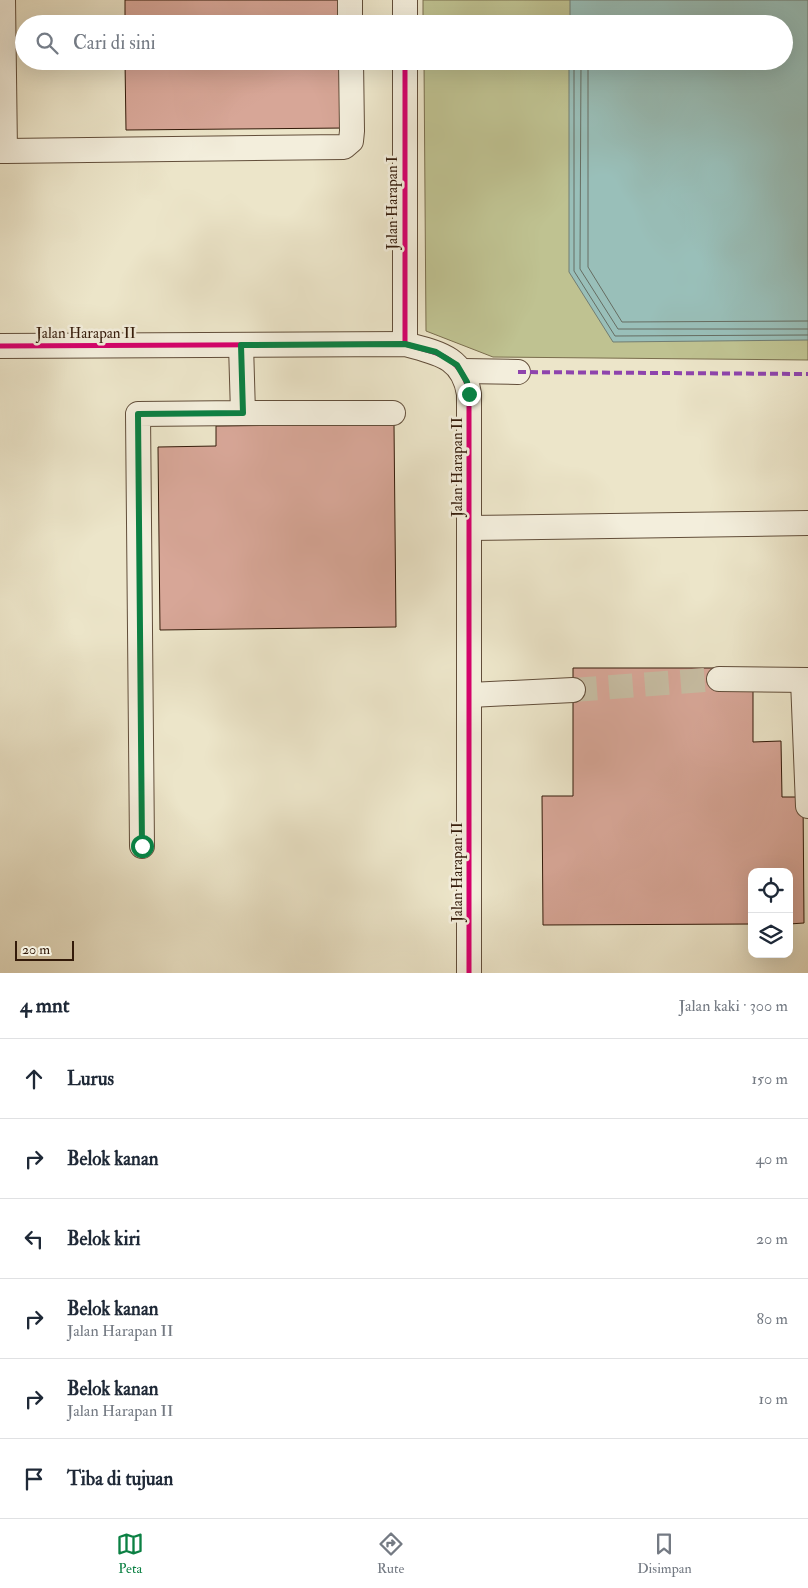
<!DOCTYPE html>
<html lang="id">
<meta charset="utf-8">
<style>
:root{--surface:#fff;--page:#f2f2f3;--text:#1f2937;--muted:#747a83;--line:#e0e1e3;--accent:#0b8043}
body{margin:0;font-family:"IM FELL Double Pica",serif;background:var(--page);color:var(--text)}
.controls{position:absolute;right:15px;bottom:15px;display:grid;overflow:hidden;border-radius:10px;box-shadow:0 5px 20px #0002}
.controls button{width:45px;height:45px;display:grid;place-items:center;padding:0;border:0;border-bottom:1px solid var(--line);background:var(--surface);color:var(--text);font:25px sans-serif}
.scale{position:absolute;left:15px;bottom:12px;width:59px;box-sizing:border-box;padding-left:5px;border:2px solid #341b0a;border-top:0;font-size:14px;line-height:18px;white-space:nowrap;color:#341b0a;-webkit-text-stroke:4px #f3eedc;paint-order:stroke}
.stop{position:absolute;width:15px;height:15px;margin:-11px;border:4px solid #0b8043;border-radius:50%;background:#fff}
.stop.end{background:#0b8043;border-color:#fff;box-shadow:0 1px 5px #0008}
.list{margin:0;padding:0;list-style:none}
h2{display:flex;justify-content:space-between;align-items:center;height:65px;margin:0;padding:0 20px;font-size:21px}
h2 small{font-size:16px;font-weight:400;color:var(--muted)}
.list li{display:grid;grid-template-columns:32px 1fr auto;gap:15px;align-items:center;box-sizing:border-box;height:80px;padding:0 20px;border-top:1px solid var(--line)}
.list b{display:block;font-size:19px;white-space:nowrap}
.list p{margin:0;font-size:16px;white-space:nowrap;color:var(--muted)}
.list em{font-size:16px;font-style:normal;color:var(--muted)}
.icon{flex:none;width:28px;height:28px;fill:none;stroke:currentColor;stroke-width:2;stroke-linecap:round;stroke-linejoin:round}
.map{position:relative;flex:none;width:808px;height:973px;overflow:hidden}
.search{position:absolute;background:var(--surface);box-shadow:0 5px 20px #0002;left:15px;right:15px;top:15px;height:55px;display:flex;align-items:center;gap:12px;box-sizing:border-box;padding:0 18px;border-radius:28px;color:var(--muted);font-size:19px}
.sheet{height:545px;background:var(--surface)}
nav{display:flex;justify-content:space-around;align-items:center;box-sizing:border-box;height:70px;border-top:1px solid var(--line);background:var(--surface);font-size:14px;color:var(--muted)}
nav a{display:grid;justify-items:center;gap:2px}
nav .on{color:var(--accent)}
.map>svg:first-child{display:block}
</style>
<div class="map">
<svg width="808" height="973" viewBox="0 0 808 973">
<rect width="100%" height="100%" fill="#ece5c9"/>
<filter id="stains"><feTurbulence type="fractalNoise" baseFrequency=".004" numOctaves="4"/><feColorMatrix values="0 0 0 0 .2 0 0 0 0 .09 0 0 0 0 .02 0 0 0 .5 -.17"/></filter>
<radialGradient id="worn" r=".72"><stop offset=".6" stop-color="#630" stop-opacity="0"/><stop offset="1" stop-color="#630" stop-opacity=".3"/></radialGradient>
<polygon fill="#bfc291" stroke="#7a6e4e" points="423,0 808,0 808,360 493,357 426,331 424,61 784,61 784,24 423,24"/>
<polygon fill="#99bfb9" stroke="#717d73" points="570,0 808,0 808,340 613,342 569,272 569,61 784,61 784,24 570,24"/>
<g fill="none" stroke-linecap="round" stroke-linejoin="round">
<g stroke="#666d62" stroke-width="1">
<polyline points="574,61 574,271 615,336 808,335"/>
<polyline points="581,61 580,269 618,329 808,329"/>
<polyline points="588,61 588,267 622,322 808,321"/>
</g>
</g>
<g fill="#d7a697" stroke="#341b0a">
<rect x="125" y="0" width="220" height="24"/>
<polygon points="125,61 345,61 346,128 126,130"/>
<polygon points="394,424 396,627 160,630 158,447 216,446 216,426"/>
<polygon points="573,668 719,668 753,685 753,742 781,741 782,797 803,797 804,923 789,924 789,872 752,872 752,924 543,925 542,796 573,796"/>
</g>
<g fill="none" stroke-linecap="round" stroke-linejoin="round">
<polyline stroke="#c7bda3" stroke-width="24" stroke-dasharray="24 12" stroke-linecap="butt" points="573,690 719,679"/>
<g stroke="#624e3a" stroke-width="26">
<g id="minor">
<polyline points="350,0 350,24"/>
<polyline points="405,0 405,24"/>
<polyline points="405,61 405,344"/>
<polyline points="0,151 5,151 3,0"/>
<polyline points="5,151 344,147 351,141 352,131 351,61"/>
<path d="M0 346 405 344C437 353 463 356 469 394V973"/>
<polyline points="463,371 518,372"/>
<polyline points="243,413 393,413"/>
<polyline points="470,528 808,523"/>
<polyline points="719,679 808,680"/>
<polyline points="803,680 808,806"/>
<polyline points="470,695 573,690"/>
<polyline points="142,846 138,414 243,413 241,345"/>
</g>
</g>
<use href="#minor" stroke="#f3eedc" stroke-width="24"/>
<polyline stroke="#8e44ad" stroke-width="4" stroke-dasharray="8 4" stroke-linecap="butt" points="518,372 808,374"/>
<g stroke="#f3eedc" stroke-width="8">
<g id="cycleway">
<polyline points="405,61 405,344"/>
<path d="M0 346 405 344C437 353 463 356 469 394V973"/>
</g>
</g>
<use href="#cycleway" stroke="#d6006c" stroke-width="5"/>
</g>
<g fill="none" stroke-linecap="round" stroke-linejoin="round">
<polyline stroke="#0b8043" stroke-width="6" points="142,846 138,414 243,413 241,345 405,344 436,352 457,365 467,382 469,394"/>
</g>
<g text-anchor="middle" stroke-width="5" stroke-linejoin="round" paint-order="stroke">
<g font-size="15" fill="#341b0a" stroke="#f3eedc">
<text transform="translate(392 203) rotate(-90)" y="5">Jalan Harapan I</text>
<text x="86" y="338">Jalan Harapan II</text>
<text transform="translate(457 467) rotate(-90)" y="5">Jalan Harapan II</text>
<text transform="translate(457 872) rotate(-90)" y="5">Jalan Harapan II</text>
</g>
</g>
<rect width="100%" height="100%" filter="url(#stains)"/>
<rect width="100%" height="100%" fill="url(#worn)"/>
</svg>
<div class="controls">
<button><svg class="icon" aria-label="locate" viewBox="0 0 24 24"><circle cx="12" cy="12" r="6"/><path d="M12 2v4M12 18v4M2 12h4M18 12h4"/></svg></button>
<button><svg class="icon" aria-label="layers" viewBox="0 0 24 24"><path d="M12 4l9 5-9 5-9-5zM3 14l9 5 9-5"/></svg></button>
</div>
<div class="scale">20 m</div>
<div class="stop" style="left:142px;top:846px"></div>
<div class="stop end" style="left:469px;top:394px"></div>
<div class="search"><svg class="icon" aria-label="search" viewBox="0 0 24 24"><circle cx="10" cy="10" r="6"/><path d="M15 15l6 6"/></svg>Cari di sini</div>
</div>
<section class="sheet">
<h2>4 mnt<small>Jalan kaki · 300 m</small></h2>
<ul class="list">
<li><svg class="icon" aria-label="ahead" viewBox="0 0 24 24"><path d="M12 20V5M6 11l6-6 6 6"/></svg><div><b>Lurus</b></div><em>150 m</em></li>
<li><svg class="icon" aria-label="right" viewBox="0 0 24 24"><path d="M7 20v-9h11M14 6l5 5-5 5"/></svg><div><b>Belok kanan</b></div><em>40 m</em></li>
<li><svg class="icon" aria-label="left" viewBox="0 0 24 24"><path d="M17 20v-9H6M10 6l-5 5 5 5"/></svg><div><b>Belok kiri</b></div><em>20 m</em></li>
<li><svg class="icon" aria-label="right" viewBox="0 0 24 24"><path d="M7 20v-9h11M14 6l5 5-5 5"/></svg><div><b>Belok kanan</b><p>Jalan Harapan II</p></div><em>80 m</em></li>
<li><svg class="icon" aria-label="right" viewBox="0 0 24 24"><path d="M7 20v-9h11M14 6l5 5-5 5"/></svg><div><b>Belok kanan</b><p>Jalan Harapan II</p></div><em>10 m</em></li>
<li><svg class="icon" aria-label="arrive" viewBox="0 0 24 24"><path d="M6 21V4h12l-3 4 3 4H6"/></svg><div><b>Tiba di tujuan</b></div></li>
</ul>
</section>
<nav>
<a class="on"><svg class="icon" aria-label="map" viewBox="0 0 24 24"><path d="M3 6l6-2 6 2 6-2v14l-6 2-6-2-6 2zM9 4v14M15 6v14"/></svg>Peta</a>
<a><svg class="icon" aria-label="directions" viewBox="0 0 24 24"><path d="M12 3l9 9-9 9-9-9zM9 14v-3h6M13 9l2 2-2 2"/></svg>Rute</a>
<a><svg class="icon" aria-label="saved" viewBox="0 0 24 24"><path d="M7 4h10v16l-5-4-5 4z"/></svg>Disimpan</a>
</nav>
